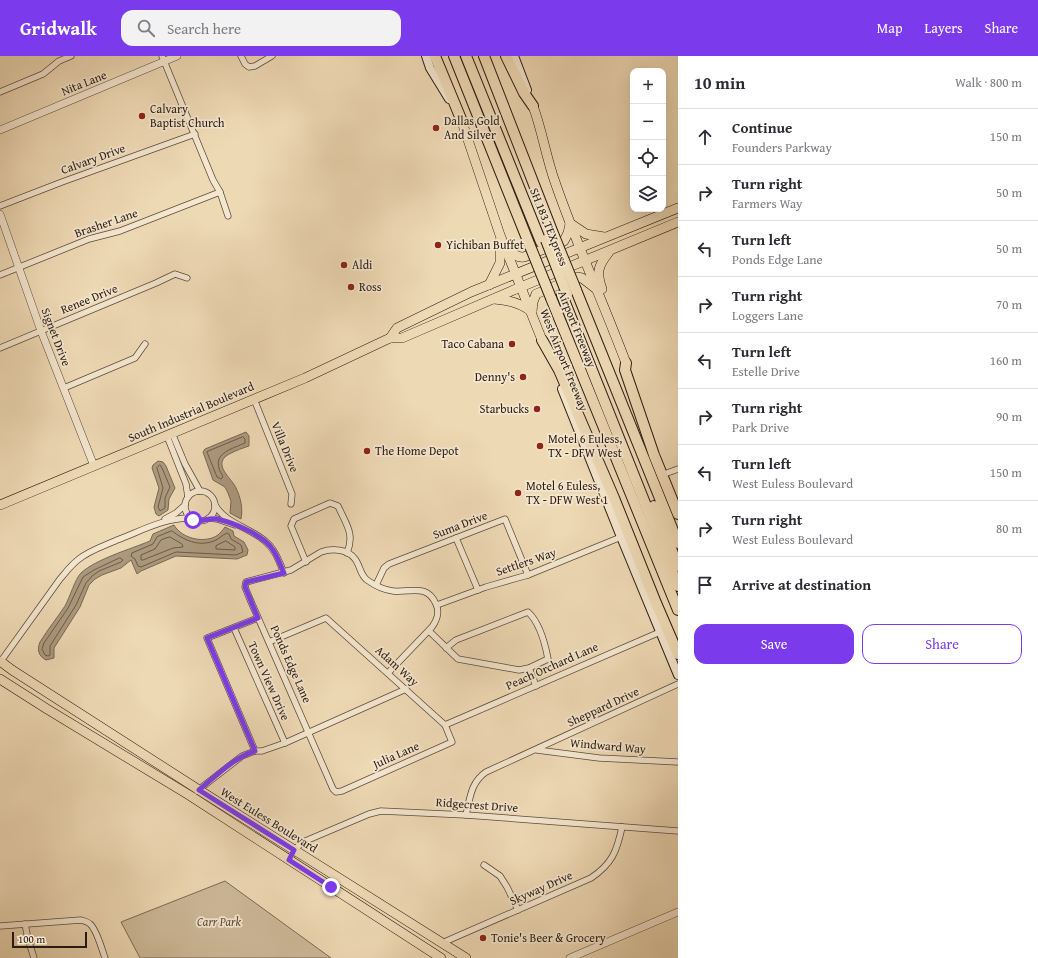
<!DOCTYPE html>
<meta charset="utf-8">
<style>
:root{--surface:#fff;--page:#f2f2f3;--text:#2b2b33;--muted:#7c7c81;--line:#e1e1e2;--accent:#7c3aed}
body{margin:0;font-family:"Gentium Book Plus",serif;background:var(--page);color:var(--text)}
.controls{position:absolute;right:12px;top:12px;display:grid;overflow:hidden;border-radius:8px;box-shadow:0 4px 16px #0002}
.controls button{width:36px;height:36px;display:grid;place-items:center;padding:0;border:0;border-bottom:1px solid var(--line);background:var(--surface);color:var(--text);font:20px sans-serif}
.scale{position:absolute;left:12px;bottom:10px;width:75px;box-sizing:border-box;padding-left:4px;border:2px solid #2b1c12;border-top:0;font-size:11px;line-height:14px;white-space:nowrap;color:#2b1c12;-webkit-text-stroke:3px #f4e6cf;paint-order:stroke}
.stop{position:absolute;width:12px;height:12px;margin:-9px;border:3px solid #7c3aed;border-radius:50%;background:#fff}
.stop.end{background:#7c3aed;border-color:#fff;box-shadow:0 1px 4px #0008}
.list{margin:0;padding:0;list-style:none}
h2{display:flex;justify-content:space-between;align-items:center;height:52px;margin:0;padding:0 16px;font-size:17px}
h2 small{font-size:13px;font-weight:400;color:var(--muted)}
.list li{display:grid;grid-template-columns:26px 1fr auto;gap:12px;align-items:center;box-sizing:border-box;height:56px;padding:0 16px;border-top:1px solid var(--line)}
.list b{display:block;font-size:15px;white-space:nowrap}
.list p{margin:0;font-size:13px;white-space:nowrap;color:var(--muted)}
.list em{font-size:13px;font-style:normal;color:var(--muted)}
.actions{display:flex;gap:8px;padding:12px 16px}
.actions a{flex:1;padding:9px 0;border:1px solid var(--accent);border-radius:12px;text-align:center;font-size:14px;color:var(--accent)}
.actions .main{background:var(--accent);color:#fff}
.icon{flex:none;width:22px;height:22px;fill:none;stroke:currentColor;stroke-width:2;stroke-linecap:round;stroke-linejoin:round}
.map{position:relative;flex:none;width:678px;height:902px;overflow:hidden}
header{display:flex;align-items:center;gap:24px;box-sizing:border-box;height:56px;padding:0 20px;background:var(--accent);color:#fff}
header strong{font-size:19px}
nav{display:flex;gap:22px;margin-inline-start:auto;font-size:14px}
.search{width:280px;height:36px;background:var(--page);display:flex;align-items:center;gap:10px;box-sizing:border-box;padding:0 14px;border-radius:12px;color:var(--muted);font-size:15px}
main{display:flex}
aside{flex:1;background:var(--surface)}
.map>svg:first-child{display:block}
</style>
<header>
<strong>Gridwalk</strong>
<div class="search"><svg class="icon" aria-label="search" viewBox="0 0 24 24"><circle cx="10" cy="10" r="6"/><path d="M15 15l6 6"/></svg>Search here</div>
<nav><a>Map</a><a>Layers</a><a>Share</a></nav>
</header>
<main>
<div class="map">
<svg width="678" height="902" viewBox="0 0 678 902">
<rect width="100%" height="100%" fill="#eed9b5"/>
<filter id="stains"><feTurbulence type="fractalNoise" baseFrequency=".005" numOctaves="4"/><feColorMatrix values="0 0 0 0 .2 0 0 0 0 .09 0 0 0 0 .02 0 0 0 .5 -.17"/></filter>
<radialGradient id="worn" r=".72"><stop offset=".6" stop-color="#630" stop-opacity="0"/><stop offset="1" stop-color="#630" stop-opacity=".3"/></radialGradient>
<polygon fill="#cdb999" stroke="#7c6a56" points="225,825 331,902 140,902 121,866"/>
<g fill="#ac997e" stroke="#786753">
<path d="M246 376 249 380V390C243 392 228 397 224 402 216 412 233 424 236 432 241 442 243 453 241 463L230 457 231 445 228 437 225 431 213 424 203 396 205 393Z"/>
<polygon points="158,405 163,406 166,410 175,432 169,443 168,454 159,460 156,458 154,451 159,432 152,412 153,409"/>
<path d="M174 469C182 483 205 488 218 479 220 477 223 474 225 471L233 475 234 480 244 486 248 494 247 499 237 503 176 500 141 515 137 518 131 504 121 512 102 519 95 523 89 529 80 551 54 592V602L46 604C38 600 37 593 40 586 48 573 57 562 65 550 70 541 75 523 81 517 96 503 131 493 150 485L153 478Z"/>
</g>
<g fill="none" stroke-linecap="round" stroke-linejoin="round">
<g stroke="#6c5a48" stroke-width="1">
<path d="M243 381 245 383V387C235 392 214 396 219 412 219 415 222 418 223 421L221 423 217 421 207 396Z"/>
<polygon points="160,409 162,412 170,431 165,442 165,452 160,455 158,451 163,432 157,412"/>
<path d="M172 475C184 484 198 491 214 485 219 483 222 479 227 477L229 478 231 483 241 489 243 496 236 499 176 496 141 511 138 510 135 503 131 500 132 497 153 488 157 481Z"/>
<polygon points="170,481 182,488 183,491 173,492 143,504 141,504 141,499 155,493 161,484"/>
<polygon points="226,485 235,491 235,494 216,493 216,490"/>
<polygon points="120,502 123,504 121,506 99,515 92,520 86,527 76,549 50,590 50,599 48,600 45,599 42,593 44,587 68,552 83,521 94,514"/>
</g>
<g stroke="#5c4b3b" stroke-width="7">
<g id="minor">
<polyline points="162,0 213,124 220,136 228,160"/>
<polyline points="241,0 245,8 249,11 255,10 272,0"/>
<polyline points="0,36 43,18 59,5 71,0"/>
<polyline points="0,150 62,126 195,78"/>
<polyline points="0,219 89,183 120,175 220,136"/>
<polyline points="0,292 156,227 175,218 187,222"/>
<polyline points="64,332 135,302 145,288"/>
<polyline points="254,343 292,438 291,448"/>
<polyline points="172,377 185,408 200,435"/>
<polyline points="167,380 186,428 188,441"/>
<polyline points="667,417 678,413"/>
<circle cx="200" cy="450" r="15"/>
<path d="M215 449C226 468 249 471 265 485 275 493 279 505 284 517"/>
<polyline points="209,462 217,463 235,469"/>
<polyline points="165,463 176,457 185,449"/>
<polyline points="456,482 478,534"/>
<path d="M306 506 291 470 294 463 330 447 338 450C346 468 355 478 347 497"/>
<polyline points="376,529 384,512 389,508 505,463 528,519"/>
<polyline points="437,549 486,531 528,519 621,481"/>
<polyline points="234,572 285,687"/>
<path d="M429 575 458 603 519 614 529 612 548 603C545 587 540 567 528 556L456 584 446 592"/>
<polyline points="269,586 326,562 445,669 660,576"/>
<path d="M1 605 60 523C66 516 71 509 79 503 90 494 104 490 117 484 141 475 164 462 190 462"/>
<polyline points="529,612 536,630"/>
<path d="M388 617 432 571C437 564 440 557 436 548 427 527 410 537 393 535 384 534 374 529 367 524 360 519 360 509 355 503 348 493 332 492 321 496L291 514 246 526 245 531 249 541 333 733 336 736 342 735 452 686 445 669"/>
<polyline points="537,694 599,702 678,706"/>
<polyline points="255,695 207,582 258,562"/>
<polyline points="197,735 242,700 255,695 262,695 285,687 406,633"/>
<path d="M466 759C470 742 471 726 486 716L678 628"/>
<polyline points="289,804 294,794 303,786 369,758 381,755 466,759 678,775"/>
<polyline points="484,809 500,820 507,831 518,854"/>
<polyline points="25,868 28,883 34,902"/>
<path d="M0 870 81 864C84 865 88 866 90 868 97 874 102 894 105 902"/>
<path d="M442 887 591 822C612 808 617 795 622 771"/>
</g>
</g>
<g stroke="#5c4b3b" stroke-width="8">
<g id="tertiary">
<polyline points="0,74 177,0"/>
<polyline points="0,158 41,275 94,410"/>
<polyline points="570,902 678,856"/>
</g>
</g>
<g stroke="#2b1c12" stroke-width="10">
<g id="secondary">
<polyline points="426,0 430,12 449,43"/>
<polyline points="514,0 527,34"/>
<polyline points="562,333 621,481 678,619"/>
</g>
</g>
<g stroke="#2b1c12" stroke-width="10">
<g id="primary">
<path d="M533 50C542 74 546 101 555 126 576 187 603 246 626 307"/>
<polyline points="461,63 500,179 542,284"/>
<polyline points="571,168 586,178 604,181"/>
<path d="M508 188C511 196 516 202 524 201L564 185 568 177 570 168"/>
<polyline points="489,229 500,207 500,185"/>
<path d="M602 233C596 216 598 210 609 196"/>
<path d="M494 243C509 244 521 247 532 256"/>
<polyline points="532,255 533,246 536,238 577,221 582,222 595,232"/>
<polyline points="390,282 402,282 516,233 678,166"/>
<polyline points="0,449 305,322 390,282 397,272 471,236 678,152"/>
<polyline points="0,605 12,614 199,734 466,902"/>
<polyline points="0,623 47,653 189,739 441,902"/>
</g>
</g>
<g stroke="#2b1c12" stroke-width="12">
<g id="motorway">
<polyline points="435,0 461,63"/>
<polyline points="454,0 530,190"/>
<polyline points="466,0 541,186"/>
<polyline points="484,0 554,180"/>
<polyline points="506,0 524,37 533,50"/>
<polyline points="576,234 678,487"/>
<polyline points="562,239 678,530"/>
<polyline points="551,242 678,554"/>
<polyline points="542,284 559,314 614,442 656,547 678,598"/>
<polyline points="626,307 625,314 654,399 678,458"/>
<polyline points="654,450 678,510"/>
</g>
</g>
<use href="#minor" stroke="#f4e6cf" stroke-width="5.5"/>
<use href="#tertiary" stroke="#f4e6cf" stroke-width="7"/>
<use href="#secondary" stroke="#f4e6cf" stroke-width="8"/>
<use href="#primary" stroke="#eed9b5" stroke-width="9"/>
<use href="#motorway" stroke="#eed9b5" stroke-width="10"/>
<g stroke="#2b1c12" stroke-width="12" stroke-linecap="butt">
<g id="motorway-bridge">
<polyline points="554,180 576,234"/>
<polyline points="546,184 567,238"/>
<polyline points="530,190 551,242"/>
</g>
</g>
<use href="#motorway-bridge" stroke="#eed9b5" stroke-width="10"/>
</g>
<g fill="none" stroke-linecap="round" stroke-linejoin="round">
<path stroke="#7c3aed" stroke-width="5" d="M193 464C202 467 208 461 217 463 234 467 264 479 273 494 278 501 280 509 284 517L246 526 245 531 258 562 207 582 255 695C233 702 216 720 199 734L294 794 289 804 331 831"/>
</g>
<g fill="#8f2418" stroke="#f4e6cf" stroke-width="1.5">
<circle cx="142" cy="60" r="4"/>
<circle cx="436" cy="72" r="4"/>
<circle cx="438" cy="189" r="4"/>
<circle cx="344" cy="209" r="4"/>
<circle cx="351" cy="231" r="4"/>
<circle cx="512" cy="288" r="4"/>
<circle cx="523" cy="321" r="4"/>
<circle cx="537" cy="353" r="4"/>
<circle cx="540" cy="390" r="4"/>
<circle cx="367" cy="395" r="4"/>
<circle cx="518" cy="437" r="4"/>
<circle cx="483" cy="882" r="4"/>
</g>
<g text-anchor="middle" stroke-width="3.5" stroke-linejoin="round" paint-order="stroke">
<g font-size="12" fill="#2b1c12" stroke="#f4e6cf">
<text transform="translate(84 27) rotate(-22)" y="4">Nita Lane</text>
<text transform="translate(93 103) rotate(-20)" y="4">Calvary Drive</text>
<text transform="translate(106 167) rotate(-19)" y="4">Brasher Lane</text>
<text transform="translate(549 171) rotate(68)" y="4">SH 183 TEXpress</text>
<text transform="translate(89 243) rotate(-22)" y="4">Renee Drive</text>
<text transform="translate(577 273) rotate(68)" y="4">Airport Freeway</text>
<text transform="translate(56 281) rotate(69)" y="4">Signet Drive</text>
<text transform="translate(564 304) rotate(68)" y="4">West Airport Freeway</text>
<text transform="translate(191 356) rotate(-23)" y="4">South Industrial Boulevard</text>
<text transform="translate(285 391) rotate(68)" y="4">Villa Drive</text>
<text transform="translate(460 469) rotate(-21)" y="4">Suma Drive</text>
<text transform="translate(526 506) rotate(-19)" y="4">Settlers Way</text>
<text transform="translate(291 608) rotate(66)" y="4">Ponds Edge Lane</text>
<text transform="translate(397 610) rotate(42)" y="4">Adam Way</text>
<text transform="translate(552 610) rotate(-24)" y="4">Peach Orchard Lane</text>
<text transform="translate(269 625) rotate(66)" y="4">Town View Drive</text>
<text transform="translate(603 651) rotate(-25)" y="4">Sheppard Drive</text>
<text transform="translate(608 690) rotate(5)" y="4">Windward Way</text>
<text transform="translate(396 699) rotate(-24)" y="4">Julia Lane</text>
<text transform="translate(477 749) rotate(4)" y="4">Ridgecrest Drive</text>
<text transform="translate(269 764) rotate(32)" y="4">West Euless Boulevard</text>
<text transform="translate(541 832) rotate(-24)" y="4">Skyway Drive</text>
</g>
<g font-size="12" fill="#2b1c12" stroke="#f4e6cf" text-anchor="start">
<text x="150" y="57">Calvary<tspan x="150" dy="14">Baptist Church</tspan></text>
<text x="444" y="69">Dallas Gold<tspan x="444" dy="14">And Silver</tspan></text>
<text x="446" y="193">Yichiban Buffet</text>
<text x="352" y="213">Aldi</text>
<text x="359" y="235">Ross</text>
<text x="504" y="292" text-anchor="end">Taco Cabana</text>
<text x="515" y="325" text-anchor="end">Denny's</text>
<text x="529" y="357" text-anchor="end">Starbucks</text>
<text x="548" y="387">Motel 6 Euless,<tspan x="548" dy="14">TX - DFW West</tspan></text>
<text x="375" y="399">The Home Depot</text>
<text x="526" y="434">Motel 6 Euless,<tspan x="526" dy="14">TX - DFW West 1</tspan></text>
<text x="491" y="886">Tonie's Beer &amp; Grocery</text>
</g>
<g font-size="12" font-style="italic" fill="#5c4b3a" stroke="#f4e6cf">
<text x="219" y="870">Carr Park</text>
</g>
</g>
<rect width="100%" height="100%" filter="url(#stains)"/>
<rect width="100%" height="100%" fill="url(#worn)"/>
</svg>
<div class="controls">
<button>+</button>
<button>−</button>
<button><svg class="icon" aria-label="locate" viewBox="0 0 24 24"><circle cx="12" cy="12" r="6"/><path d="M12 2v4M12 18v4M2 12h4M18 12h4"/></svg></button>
<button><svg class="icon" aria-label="layers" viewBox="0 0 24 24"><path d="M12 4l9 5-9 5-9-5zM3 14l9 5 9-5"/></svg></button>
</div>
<div class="scale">100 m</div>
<div class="stop" style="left:193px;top:464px"></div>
<div class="stop end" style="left:331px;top:831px"></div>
</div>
<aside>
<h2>10 min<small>Walk · 800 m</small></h2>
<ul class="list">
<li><svg class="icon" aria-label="ahead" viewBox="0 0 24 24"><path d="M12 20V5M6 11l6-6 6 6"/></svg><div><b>Continue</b><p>Founders Parkway</p></div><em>150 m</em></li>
<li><svg class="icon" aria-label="right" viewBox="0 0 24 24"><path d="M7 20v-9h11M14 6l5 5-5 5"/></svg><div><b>Turn right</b><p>Farmers Way</p></div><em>50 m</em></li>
<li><svg class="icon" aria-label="left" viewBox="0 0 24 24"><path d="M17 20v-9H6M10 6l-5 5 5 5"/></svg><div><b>Turn left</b><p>Ponds Edge Lane</p></div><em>50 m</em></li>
<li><svg class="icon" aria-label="right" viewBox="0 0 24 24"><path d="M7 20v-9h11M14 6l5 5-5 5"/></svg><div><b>Turn right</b><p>Loggers Lane</p></div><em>70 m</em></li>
<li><svg class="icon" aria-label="left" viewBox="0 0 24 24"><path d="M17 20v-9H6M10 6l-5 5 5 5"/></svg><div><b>Turn left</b><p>Estelle Drive</p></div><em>160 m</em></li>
<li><svg class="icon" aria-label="right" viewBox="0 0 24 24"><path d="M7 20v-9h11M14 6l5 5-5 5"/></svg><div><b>Turn right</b><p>Park Drive</p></div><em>90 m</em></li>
<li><svg class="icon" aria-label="left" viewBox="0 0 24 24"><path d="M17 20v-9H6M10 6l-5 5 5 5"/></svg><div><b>Turn left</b><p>West Euless Boulevard</p></div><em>150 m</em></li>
<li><svg class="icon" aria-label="right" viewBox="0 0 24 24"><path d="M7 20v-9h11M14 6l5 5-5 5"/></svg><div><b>Turn right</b><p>West Euless Boulevard</p></div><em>80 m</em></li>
<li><svg class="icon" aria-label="arrive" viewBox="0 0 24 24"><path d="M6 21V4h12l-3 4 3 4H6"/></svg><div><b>Arrive at destination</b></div></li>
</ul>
<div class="actions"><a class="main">Save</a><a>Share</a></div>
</aside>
</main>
